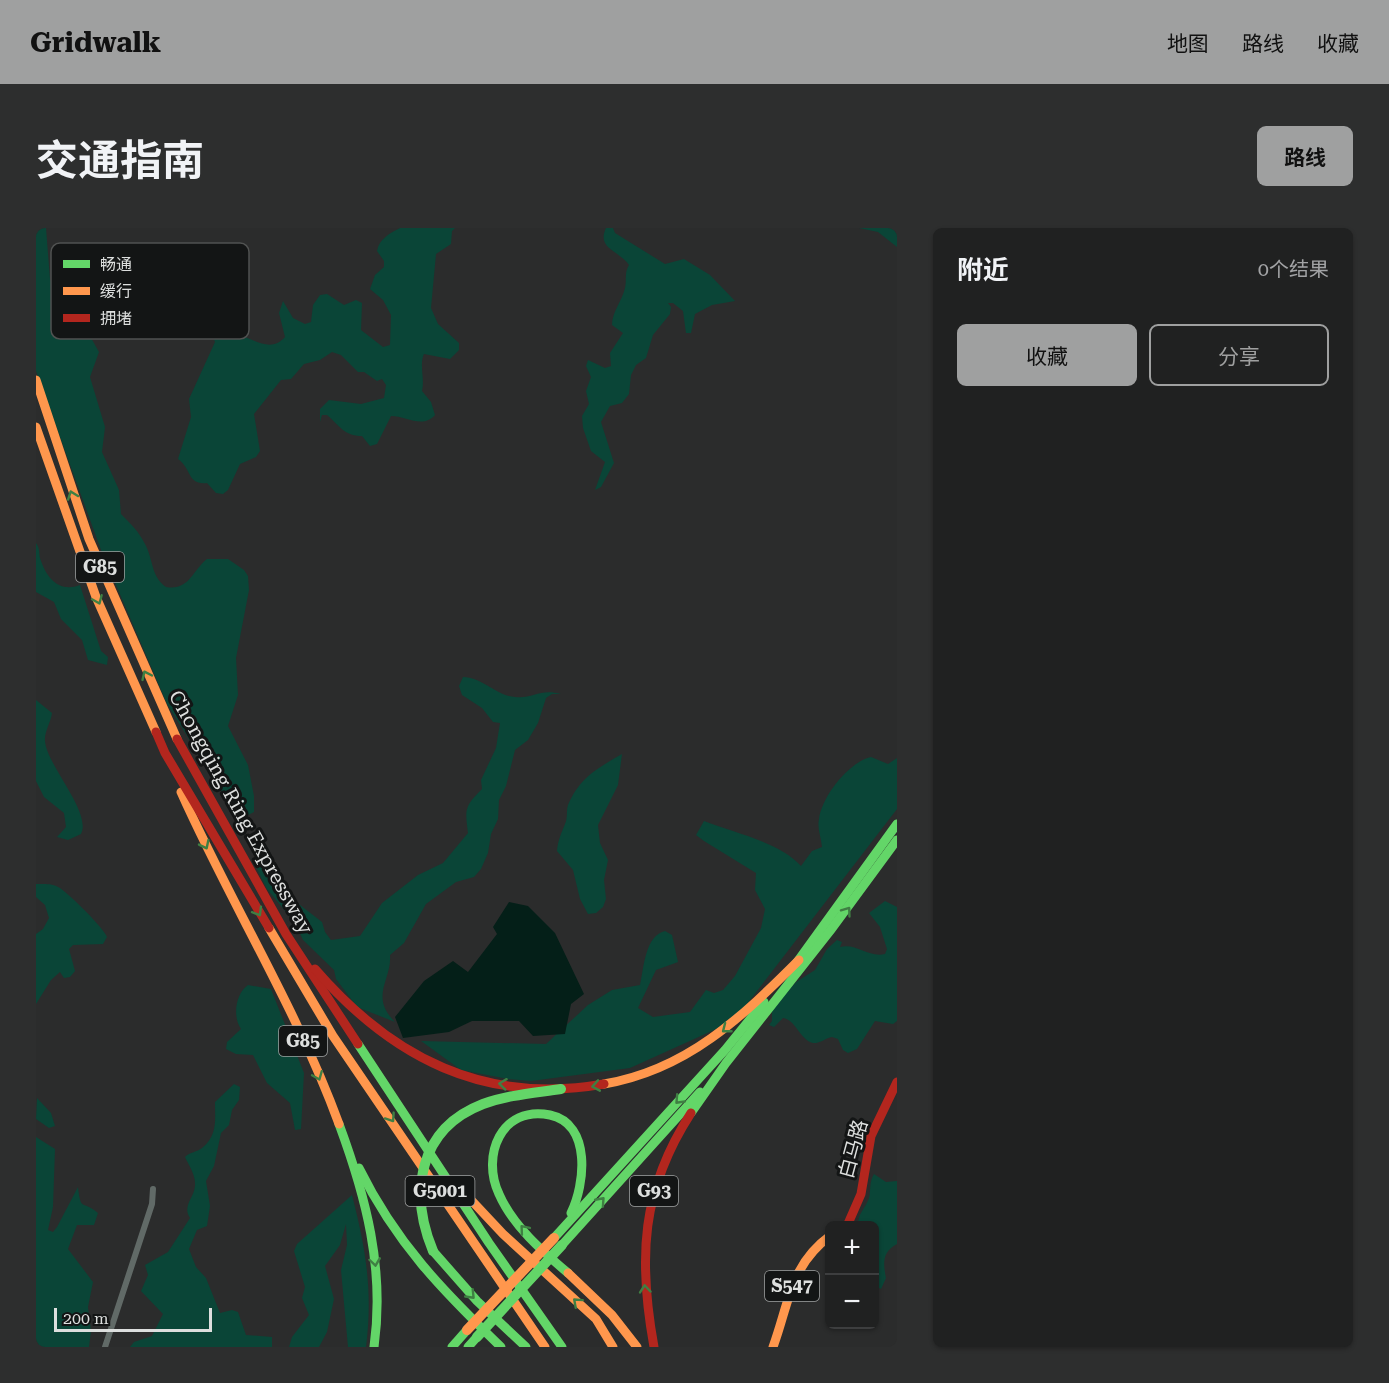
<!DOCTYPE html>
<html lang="zh">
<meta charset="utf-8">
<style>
:root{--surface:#202121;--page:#2d2e2e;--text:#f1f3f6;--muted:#a2a3a5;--line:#3d3e3f;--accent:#9fa0a0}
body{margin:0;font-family:"Roboto Serif","Noto Sans SC",serif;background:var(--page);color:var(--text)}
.controls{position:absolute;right:18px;bottom:18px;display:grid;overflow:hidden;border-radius:9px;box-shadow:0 2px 4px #0004}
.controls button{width:54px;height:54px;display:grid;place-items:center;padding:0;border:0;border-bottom:2px solid var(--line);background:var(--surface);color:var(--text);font:30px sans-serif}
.scale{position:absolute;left:18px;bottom:15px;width:158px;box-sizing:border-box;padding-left:6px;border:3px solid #dddfde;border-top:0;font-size:16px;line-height:21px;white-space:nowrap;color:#dddfde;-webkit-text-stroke:4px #131515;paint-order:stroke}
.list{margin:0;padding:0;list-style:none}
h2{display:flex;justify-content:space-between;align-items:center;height:78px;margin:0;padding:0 24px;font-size:26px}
h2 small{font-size:20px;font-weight:400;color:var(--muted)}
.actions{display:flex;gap:12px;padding:18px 24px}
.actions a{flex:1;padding:14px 0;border:2px solid var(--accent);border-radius:9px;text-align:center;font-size:21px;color:var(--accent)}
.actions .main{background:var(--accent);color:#111}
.map{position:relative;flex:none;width:861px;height:1119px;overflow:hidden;border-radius:9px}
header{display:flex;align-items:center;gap:36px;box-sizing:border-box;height:84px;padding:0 30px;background:var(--accent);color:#111}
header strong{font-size:28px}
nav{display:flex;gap:33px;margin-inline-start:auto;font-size:21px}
.intro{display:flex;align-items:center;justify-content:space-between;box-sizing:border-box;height:144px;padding:0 36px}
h1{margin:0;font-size:42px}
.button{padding:15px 27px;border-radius:9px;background:var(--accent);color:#111;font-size:21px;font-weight:700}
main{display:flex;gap:36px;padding:0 36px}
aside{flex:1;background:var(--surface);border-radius:9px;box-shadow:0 2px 4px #0004}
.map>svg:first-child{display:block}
</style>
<header>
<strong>Gridwalk</strong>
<nav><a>地图</a><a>路线</a><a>收藏</a></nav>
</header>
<div class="intro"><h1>交通指南</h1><a class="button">路线</a></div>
<main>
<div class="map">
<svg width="861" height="1119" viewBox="0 0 861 1119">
<rect width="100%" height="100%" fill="#2b2c2c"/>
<g fill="#0a4537">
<path d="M0 0H10L14 51 25 75 29 99 40 107 54 108 63 124 54 149 69 199 66 224 83 262 85 286C95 296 103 304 109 316 117 330 115 349 130 359 153 363 156 343 171 331H192L208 342 212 348 213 362 200 430 202 467 192 498 212 537 218 568V584L212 587 193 575 131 476 65 322 0 143Z"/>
<path d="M364 0H419L416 3 415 16 400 26 395 80 402 96 423 115V122L414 131 388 126C383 136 389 151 386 163L395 174 399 187C387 201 370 188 355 188L341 216 334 218 326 208C308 208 304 198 291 187H286L284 194V181L293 172 325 176 348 170 350 157 346 151 341 153 328 144H322L305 127 296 124 284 132 268 136 255 151 245 152 218 186 224 223 220 229 204 236 192 262 187 266 180 265 171 255C151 257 156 241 142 231L155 189 153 171 179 114 167 83 170 78 194 66 201 68C201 75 200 95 198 100L200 106C217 110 234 126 249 109L243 85 247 73 257 90 269 96 275 94 277 77 284 67 291 66 308 77 320 72 326 75 325 102 347 119 354 117 355 87 347 72 334 61 339 47 348 39V33L341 23C343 11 354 5 364 0Z"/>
<path d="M570 0H577L579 5 629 36 648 31 674 47 699 73 676 77 659 86 655 105H650L647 83 637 75H632L635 79 634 86 617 107 610 130 600 137 595 147 593 166 586 175 574 178 565 194 578 235 565 259 559 262 569 234 555 223 547 200 546 188 553 176 550 163 555 149 550 138 552 132 569 140 575 138 574 125 587 105 576 97C576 84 586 73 589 60 591 52 588 45 593 37 584 23 560 21 570 0Z"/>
<polygon points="823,0 861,0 861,19 842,4"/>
<path d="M0 315C5 322 2 326 5 333 11 350 23 365 44 357L65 423 72 429 71 437 52 432 46 412 25 391 18 374 0 364Z"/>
<path d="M427 449C446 449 461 468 479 469 497 471 504 460 525 466H516L510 470 502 495 492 512 479 522 470 558 463 572 462 591 455 606 452 625 445 641 438 649 420 654 390 676 368 715 354 727C356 752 333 768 359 794L321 779 300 751 298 742 267 712 259 695 231 661 219 637 225 631 227 640 250 661 255 670 286 694 289 704 295 712 324 708 346 675 382 647 407 635 432 605C429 581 428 579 446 561L445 552 460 520 464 495 457 494 446 480 426 467 423 458Z"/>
<path d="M0 472 16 485C15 494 8 504 9 513 11 538 56 584 45 606L32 612 21 609 30 599 28 585 8 569 0 553Z"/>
<path d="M586 526 582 557 562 597 564 615 572 632 568 652 570 671 567 679 560 685 552 686 544 671 537 642 521 623C522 612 525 606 529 596 532 590 530 583 532 577 544 549 562 540 586 526Z"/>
<path d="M835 529 852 536 861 530V581L698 793 594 840 495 853 472 851 425 842 385 813 510 816 552 777 576 762 604 757C608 739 609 708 629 703L636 707 642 734 620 742 602 780 617 789 654 784 670 762 678 765 687 762 699 748 725 700 729 681 719 662 720 645 668 613 660 607 668 593C698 605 744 614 765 638L776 623 786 619C785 609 781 600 783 591 786 568 813 534 835 529Z"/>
<path d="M0 656C8 656 17 655 24 660 33 666 67 699 71 709L67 716 37 717 33 721 39 743 34 749 28 750 24 744 15 752 0 776V706L7 701 13 690 9 677 0 669Z"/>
<path d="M849 673 861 679V793L857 796 839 793 821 821 812 825 807 822 802 811 796 809C790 810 783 816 777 815 764 812 760 792 747 790L738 799 733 797 736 793V780L760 754 779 742 791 721 801 712 806 714 804 719C821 715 832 730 849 726L851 721 844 699 833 685Z"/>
<path d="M212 757 235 761 268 845 265 901 259 902 254 875 231 855 217 827 200 826 190 821 191 814 205 801C196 788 200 765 212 757Z"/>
<path d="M198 856 204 859 203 872 196 882 193 897 185 905 178 938 170 953 174 978 171 998 161 1002 153 1021 160 1039 170 1050 184 1085 196 1082 202 1084 210 1107 236 1109V1119H94L98 1114 116 1108 127 1086 105 1063 112 1047 109 1037 132 1024 154 990C146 978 158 970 159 958 160 947 153 938 149 929 154 924 161 924 166 920 182 907 179 891 179 874Z"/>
<polygon points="1,870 15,885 19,898 13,900 0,891"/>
<path d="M0 909 19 921 17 979 12 1002 17 1004 21 999 42 959C45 985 46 971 62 985L58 997H41L32 1021 57 1054 52 1079 55 1103 53 1119H0Z"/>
<path d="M838 946 850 954 861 953V1016C846 1024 847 1035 850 1050L845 1061 839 1058 838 998 822 997C822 985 829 981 833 970 835 962 833 954 838 946Z"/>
<path d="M316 967C330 1021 337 1064 330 1119H312L305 1042 311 1017 310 996 304 1017 289 1038 298 1071 291 1104 283 1119H253L256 1109 273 1087 266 1070 269 1059 258 1023 261 1016Z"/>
</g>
<polygon fill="#041f18" points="473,674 492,678 519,705 548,766 535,776 529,806 497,808 483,793 436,793 413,804 367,810 359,789 388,753 417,733 432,744 461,706 457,699"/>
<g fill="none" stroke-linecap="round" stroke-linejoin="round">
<polyline stroke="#616a67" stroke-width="6" points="69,1119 116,976 117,961"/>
<g stroke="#63d668" stroke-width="9">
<polyline points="759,737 861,596"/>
<polyline points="322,816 453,1015 526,1119"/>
<polyline points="655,885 690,835 794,703 861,612"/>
<path d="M303 896C330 969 349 1041 338 1119"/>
<path d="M323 940C360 1015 406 1062 465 1119"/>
<polyline points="518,1010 689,822 728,774"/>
<polyline points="526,1017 664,864"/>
<polyline points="397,1023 441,1073 490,1119"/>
<path d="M532 1045C506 1023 477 998 463 966 445 928 465 877 514 887 556 896 549 957 535 985"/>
<polyline points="416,1119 431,1102"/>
<polyline points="432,1119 441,1109"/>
</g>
<g stroke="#ff974d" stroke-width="9">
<polyline points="0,152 53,311 141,511"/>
<polyline points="0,199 60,369 120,504"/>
<path d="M145 564C195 676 261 781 303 896"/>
<polyline points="233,700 297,808 509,1119"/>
<path d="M568 856C651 842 706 789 763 732"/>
<polyline points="422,958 467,1006 560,1091 577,1119"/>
<polyline points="532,1045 576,1087 601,1119"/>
<path d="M737 1119C753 1076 754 1037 794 1008"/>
</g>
<g stroke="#b3261e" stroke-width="9">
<polyline points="120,504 129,525 233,700"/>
<polyline points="141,511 250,706 322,816"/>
<path d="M279 741C356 830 448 877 568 856"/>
<polyline points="811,998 825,966 835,908 861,854"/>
<path d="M618 1119C602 1031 605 962 655 885"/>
</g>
<g stroke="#63d668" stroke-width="10">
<path d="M397 1023C373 965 382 901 447 876 472 867 499 865 525 861"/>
<polyline points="441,1109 526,1017"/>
</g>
<polyline stroke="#ff974d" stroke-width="10" points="431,1102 518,1010"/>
</g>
<defs><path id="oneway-chevron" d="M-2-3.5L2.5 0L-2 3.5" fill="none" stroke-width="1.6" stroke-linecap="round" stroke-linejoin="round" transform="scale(1.5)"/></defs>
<g stroke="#3f7f43">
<use href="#oneway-chevron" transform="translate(36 267) rotate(-110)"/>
<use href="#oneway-chevron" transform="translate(62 372) rotate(67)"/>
<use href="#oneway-chevron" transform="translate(110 447) rotate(-115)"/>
<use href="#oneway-chevron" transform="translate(169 617) rotate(64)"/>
<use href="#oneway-chevron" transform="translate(811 683) rotate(-54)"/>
<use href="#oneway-chevron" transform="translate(222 684) rotate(59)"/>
<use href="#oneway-chevron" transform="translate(690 801) rotate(142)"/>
<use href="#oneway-chevron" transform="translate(282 848) rotate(68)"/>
<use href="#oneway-chevron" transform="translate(467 856) rotate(-173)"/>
<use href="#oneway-chevron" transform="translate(560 858) rotate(170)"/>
<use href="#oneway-chevron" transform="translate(643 872) rotate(133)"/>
<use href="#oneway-chevron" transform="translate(355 890) rotate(56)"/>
<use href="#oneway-chevron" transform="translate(565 973) rotate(-48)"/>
<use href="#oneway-chevron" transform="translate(488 1001) rotate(-130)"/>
<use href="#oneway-chevron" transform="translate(339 1034) rotate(82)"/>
<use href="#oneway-chevron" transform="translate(609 1061) rotate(-95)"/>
<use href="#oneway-chevron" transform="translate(435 1067) rotate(46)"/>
<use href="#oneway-chevron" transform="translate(541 1074) rotate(-138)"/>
</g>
<g text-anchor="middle" stroke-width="6" stroke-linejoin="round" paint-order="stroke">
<g fill="#131515" stroke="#a0a2a2" stroke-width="1.5">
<rect x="40" y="324" width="48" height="30" rx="4.5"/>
<rect x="243" y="798" width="48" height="30" rx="4.5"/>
<rect x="369.5" y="948" width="69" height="30" rx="4.5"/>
<rect x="594" y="948" width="48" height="30" rx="4.5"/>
<rect x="729" y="1043" width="54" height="30" rx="4.5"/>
</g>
<g font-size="18" font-weight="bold" fill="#dddfde">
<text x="64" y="345">G85</text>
<text x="267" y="819">G85</text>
<text x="404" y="969">G5001</text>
<text x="618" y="969">G93</text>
<text x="756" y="1064">S547</text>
</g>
<g font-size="20" fill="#dddfde" stroke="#131515">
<text transform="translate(205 584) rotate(61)" y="7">Chongqing Ring Expressway</text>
<text transform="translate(817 921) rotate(-75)" y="7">白马路</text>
</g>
</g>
<rect x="15" y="15" width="198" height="96" rx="9" fill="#131515" stroke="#505251" stroke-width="1.5"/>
<rect x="27" y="32" width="27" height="8" fill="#63d668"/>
<rect x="27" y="59" width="27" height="8" fill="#ff974d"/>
<rect x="27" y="86" width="27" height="8" fill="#b3261e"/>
<g font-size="16" fill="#dddfde">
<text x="64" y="42">畅通</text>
<text x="64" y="69">缓行</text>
<text x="64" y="96">拥堵</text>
</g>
</svg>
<div class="controls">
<button>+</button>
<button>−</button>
</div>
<div class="scale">200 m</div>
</div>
<aside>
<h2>附近<small>0个结果</small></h2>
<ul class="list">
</ul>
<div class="actions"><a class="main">收藏</a><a>分享</a></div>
</aside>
</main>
